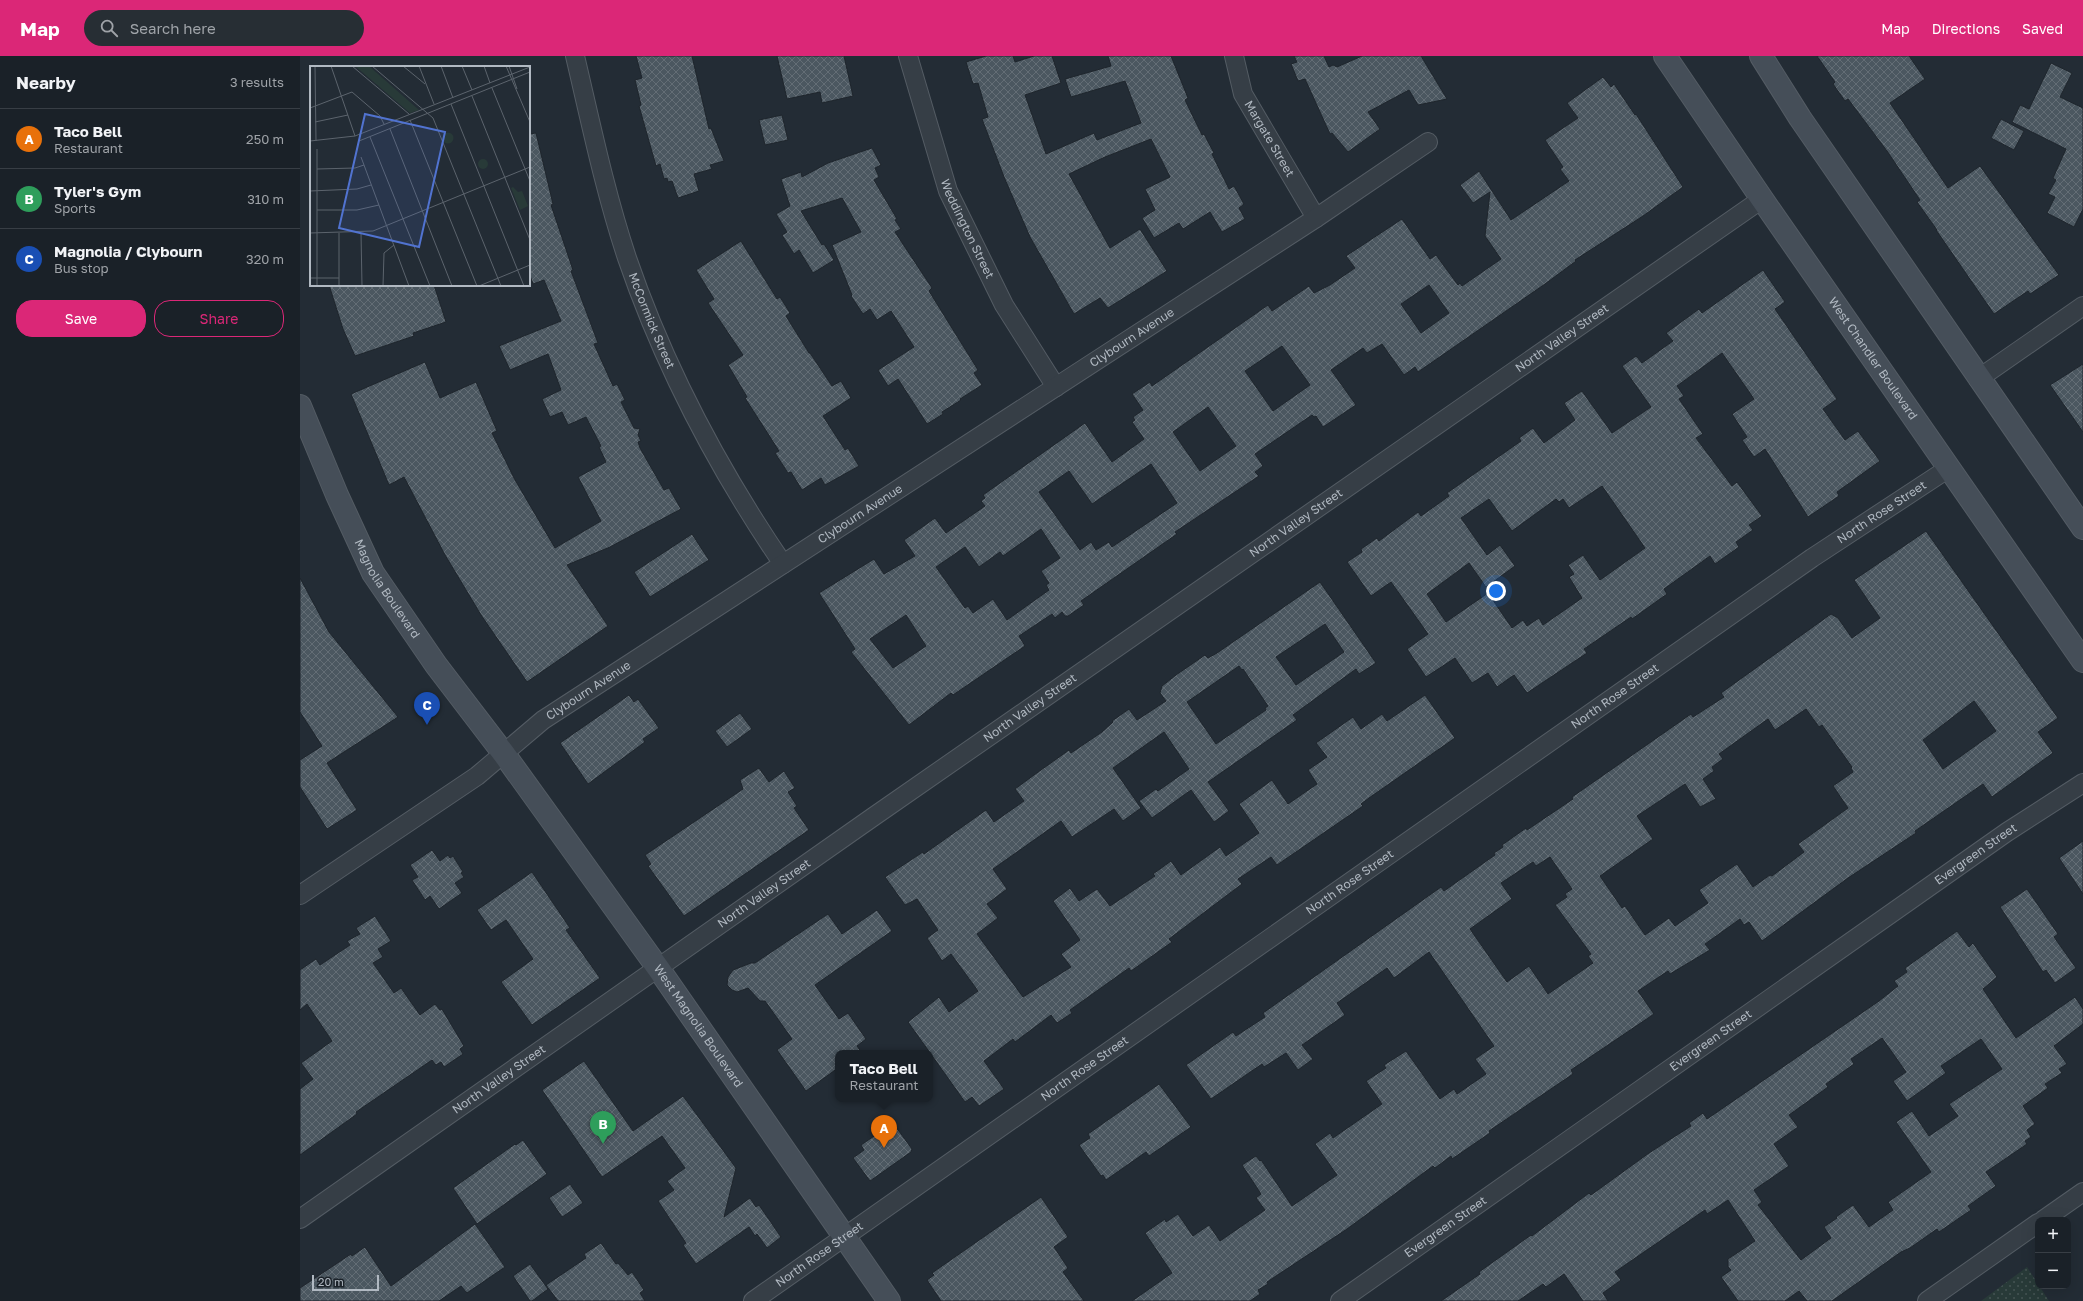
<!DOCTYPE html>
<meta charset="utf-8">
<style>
:root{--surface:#1a2128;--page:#272e34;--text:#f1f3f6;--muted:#9fa3a8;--line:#383e45;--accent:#db2777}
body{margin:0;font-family:"Golos Text",sans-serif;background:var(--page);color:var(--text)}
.controls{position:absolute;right:12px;bottom:12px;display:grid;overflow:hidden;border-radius:8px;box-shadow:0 4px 16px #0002}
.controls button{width:36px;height:36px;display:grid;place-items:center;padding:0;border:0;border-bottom:1px solid var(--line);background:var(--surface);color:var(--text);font:20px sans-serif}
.scale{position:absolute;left:12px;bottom:10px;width:67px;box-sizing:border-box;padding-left:4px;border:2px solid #b1b9c2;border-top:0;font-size:11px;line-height:14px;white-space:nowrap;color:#b1b9c2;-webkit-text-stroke:3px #1c232a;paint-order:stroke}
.you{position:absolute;left:1196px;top:535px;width:14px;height:14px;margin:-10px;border:3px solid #fff;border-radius:50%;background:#1a73e8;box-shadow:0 0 0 6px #1a73e833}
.badge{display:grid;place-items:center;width:26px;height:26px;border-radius:50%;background:var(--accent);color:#fff;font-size:13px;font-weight:700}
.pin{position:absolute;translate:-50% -33px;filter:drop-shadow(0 1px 2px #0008)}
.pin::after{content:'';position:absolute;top:21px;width:14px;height:12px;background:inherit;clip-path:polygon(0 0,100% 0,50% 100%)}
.popup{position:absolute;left:535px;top:994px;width:98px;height:52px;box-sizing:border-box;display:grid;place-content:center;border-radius:8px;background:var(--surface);filter:drop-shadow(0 1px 3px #0005);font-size:13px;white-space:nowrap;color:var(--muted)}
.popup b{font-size:15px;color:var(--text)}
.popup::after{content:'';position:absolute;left:50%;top:100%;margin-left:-8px;border:8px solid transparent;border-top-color:var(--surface)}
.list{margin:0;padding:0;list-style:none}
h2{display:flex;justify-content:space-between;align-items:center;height:52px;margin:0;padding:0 16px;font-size:17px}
h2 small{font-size:13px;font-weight:400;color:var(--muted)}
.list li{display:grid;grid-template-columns:26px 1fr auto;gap:12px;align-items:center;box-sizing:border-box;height:60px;padding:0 16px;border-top:1px solid var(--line)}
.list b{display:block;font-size:15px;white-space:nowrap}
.list p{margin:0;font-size:13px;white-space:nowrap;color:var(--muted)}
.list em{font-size:13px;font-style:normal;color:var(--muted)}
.actions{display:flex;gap:8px;padding:12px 16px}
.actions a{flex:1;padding:9px 0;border:1px solid var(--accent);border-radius:16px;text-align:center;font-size:14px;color:var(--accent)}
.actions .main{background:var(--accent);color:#fff}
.icon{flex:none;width:22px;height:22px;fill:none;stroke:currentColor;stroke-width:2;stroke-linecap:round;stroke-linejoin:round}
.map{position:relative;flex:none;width:1783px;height:1245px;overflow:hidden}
header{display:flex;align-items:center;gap:24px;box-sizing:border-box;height:56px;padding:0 20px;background:var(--accent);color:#fff}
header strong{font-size:19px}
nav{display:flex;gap:22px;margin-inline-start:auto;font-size:14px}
.search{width:280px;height:36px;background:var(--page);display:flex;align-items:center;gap:10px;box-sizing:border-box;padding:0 14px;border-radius:22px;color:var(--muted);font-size:15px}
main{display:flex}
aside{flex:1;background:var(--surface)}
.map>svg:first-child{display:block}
</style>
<header>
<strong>Map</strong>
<div class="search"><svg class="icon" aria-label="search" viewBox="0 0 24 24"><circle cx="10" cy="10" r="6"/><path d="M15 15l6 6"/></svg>Search here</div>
<nav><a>Map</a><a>Directions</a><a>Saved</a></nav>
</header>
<main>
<aside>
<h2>Nearby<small>3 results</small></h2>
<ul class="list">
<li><span class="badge" style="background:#e8710a">A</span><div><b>Taco Bell</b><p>Restaurant</p></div><em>250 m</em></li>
<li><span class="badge" style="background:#2e9e5b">B</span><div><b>Tyler's Gym</b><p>Sports</p></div><em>310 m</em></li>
<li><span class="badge" style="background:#1a4fb4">C</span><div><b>Magnolia / Clybourn</b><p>Bus stop</p></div><em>320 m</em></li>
</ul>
<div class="actions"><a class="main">Save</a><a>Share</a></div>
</aside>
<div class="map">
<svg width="1783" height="1245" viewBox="0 0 1783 1245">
<defs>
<pattern id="grass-dots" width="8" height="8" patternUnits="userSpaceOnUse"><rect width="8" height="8" fill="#283a38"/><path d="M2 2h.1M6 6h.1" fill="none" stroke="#455453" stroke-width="1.8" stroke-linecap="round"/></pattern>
<pattern id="building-cross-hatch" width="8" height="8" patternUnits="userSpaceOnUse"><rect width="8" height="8" fill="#4b5760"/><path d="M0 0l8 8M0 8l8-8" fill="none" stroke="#636d75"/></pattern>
</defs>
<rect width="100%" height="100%" fill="#232c35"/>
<polygon fill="url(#grass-dots)" points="1727,1211 1749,1245 1681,1245"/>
<g fill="url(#building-cross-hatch)" stroke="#1e252c" fill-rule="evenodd">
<polygon points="336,0 392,0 409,73 411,72 424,105 410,109 412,113 394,118 399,135 378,142 372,125 368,126 367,122 364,123 360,108 356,110 339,50 341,49 335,24 342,22"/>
<polygon points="477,0 544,0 553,40 522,47 520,36 487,43"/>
<polygon points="686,0 713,0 715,6 734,0 752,0 761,27 725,39 746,98 794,77 797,84 841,67 825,25 771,41 765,23 811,10 808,0 871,0 888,42 885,44 902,79 904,78 914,97 912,98 929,133 934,130 944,148 939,152 945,163 922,176 910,156 883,173 879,167 854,182 842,162 855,154 845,133 870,121 851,83 805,101 769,118 810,192 840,173 867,215 808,252 800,242 774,258 730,181 704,121 682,63 688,61 678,27 673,28 666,6"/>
<polygon points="994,0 1024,0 1029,11 1033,9 1037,11 1062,0 1121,0 1147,43 1118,49 1109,34 1068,56 1080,73 1048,96 1032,77 1030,78 1005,23 998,25 991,8 997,6"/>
<polygon points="1517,0 1609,0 1625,23 1590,47 1648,132 1680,110 1759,219 1730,238 1728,235 1694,258 1636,174 1637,174 1617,146 1620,144 1587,95 1548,43 1545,45 1533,28 1535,26"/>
<polygon points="1751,7 1772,17 1760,41 1783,52 1783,153 1774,171 1747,157 1755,141 1748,138 1756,124 1753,122 1766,93 1712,66 1720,49 1729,53"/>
<path d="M1303 21 1311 31 1314 28 1335 59 1336 58 1383 131 1343 160 1275 204 1276 205 1245 228 1118 316 1115 311 1104 319 1082 288 1067 297 1063 292 1031 314 1056 349 1023 371 1016 360 1014 361 1012 359 955 398 963 410 955 416 959 420 875 476 877 478 781 545 784 549 768 560H765L762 556 755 562 752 558 719 580 725 590 653 639 651 637 609 669 551 596 555 593 519 537 574 503 584 518 615 500 604 484 635 462 646 477 685 450 681 445 685 442 683 439 785 367 812 406 844 383 832 366 835 364 833 361 843 354 832 338 850 326 852 330 968 249 972 255 1009 230 1014 237 1030 229 1055 212 1046 200 1102 163 1130 203 1136 199 1158 229 1160 227 1162 230 1201 203 1185 180 1190 136 1173 147 1160 129 1179 115 1211 164 1269 125 1260 113 1263 111 1245 84 1278 62 1267 47ZM1129 229 1149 257 1121 277 1101 248ZM982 290 1010 329 973 355 945 315ZM908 351 936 390 900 415 873 376ZM851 408 877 447 812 491 809 486 796 494 791 486 780 494 739 436 769 415 792 448ZM741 473 760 502 741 515 749 527 746 529 749 534 707 564 693 543 673 557 668 550 665 552 636 511 665 491 679 511 700 496 703 500ZM606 559 626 590 593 612 570 583Z"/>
<polygon points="482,59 488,84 465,89 459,64"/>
<polygon points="1701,63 1724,75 1714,94 1691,82"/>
<polygon points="236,77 253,148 251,149 273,214 271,215 298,287 294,288 313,330 317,328 325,344 321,346 334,372 340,373 338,379 341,385 338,386 340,392 364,434 369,432 381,453 310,491 267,509 308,570 227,626 181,559 145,499 104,421 89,429 51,338 125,306 140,342 176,326 197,375 192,377 214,422 255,492 301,465 278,421 306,406 299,391 301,390 286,361 268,369 262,356 250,361 242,343 261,334 248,298 210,314 199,290 261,265 244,224 233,228 229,217 229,78"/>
<polygon points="572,92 581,109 575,112 579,121 574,124 597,163 595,164 601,173 595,176 632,232 629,235 678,314 674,317 682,329 660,343 661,344 642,356 643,358 627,368 598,323 588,330 578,314 614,291 591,255 577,264 570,253 563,258 551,240 552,239 532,189 561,176 542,142 501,155 522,189 524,188 534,204 513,217 499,194 494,198 482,179 487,176 476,158 490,150 481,123 501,116 502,121 528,107"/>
<polygon points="441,185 477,243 480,241 490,257 486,260 509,297 510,297 532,330 541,325 551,342 523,360 545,394 548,392 559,410 525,429 521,422 502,434 491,416 488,417 475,397 479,395 445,342 447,341 428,309 443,299 408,247 414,243 396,214"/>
<path d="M1463 214 1485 246 1475 253 1537 343 1523 353 1545 384 1558 375 1580 405 1537 436 1539 440 1508 461 1465 393 1454 401 1442 384 1447 381 1432 358 1454 343 1422 297 1377 330 1384 340 1379 343 1403 378 1396 382 1432 430 1437 426 1462 460 1449 469 1453 474 1436 486 1439 491 1415 508 1410 500 1364 533 1367 538 1332 563 1331 561 1284 593 1287 597 1227 637 1214 619 1197 631 1188 617 1172 627 1155 602 1126 621 1107 593 1128 578 1091 526 1071 540 1047 506 1062 496 1061 493 1077 482 1079 485 1118 456 1121 460 1149 440 1147 437 1221 385 1219 382 1233 372 1244 387 1275 364 1264 347 1282 335 1312 377 1351 351 1322 310 1336 300 1342 307 1373 285 1366 277 1399 253 1402 257ZM1302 430 1345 492 1300 524 1283 499 1268 509 1274 518 1269 521 1282 542 1243 569 1239 562 1227 570 1223 564 1212 572 1188 537 1146 566 1127 538 1169 507 1186 531 1215 510 1200 489 1187 499 1161 462 1189 443 1212 475 1256 443 1259 446 1263 443 1269 452Z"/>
<polygon points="29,229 134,229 146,266 113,277 114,280 55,300 43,273"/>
<polygon points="1783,308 1783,376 1750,329"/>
<path d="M1626 475 1758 662 1738 676 1753 697 1692 741 1683 728 1615 775 1616 777 1548 822 1462 885 1449 866 1444 869 1440 863 1405 888 1410 894 1370 918 1368 915 1338 935 1354 958 1271 1014 1273 1018 1189 1075 1190 1077 1152 1103 1151 1100 1135 1112 1133 1110 1047 1173 967 1226 968 1228 958 1234 960 1238 950 1245H832L872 1217 845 1177 865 1163 866 1166 878 1158 893 1180 909 1169 920 1185 965 1154 956 1142 961 1138 942 1109 956 1100 960 1105 961 1104 992 1150 1037 1119 1015 1088 1030 1077 1033 1082 1082 1048 1066 1025 1086 1012 1084 1009 1106 995 1140 1043 1154 1033 1157 1038 1186 1018 1175 1003 1194 990 1129 896 1094 922 1087 912 1037 947 1045 959 1002 989 1013 1003 998 1014 986 997 964 1011 962 1008 911 1043 886 1009 933 976 936 980 965 961 963 957 1110 853 1141 831 1144 835 1195 799 1194 797 1203 791 1202 789 1226 772 1227 774 1273 743 1272 741 1391 658 1393 661 1424 641 1421 637 1531 558 1538 562 1552 582 1580 562 1554 524ZM1674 645 1696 675 1643 713 1623 684ZM1506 653 1519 671 1522 669 1552 711 1551 712 1553 716 1533 730 1548 752 1498 788 1504 796 1472 820 1470 819 1453 831 1437 808 1399 834 1408 847 1375 870 1369 862 1345 879 1325 850 1322 852 1300 820 1353 783 1337 760 1385 728 1400 751 1416 743 1403 723 1414 715 1412 711 1423 703 1419 698 1468 663 1475 674ZM1250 801 1272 833 1265 838 1267 841 1255 849 1291 898 1288 900 1293 907 1248 938 1229 910 1207 926 1170 873 1212 843 1201 827 1233 806 1236 810Z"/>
<polygon points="392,478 409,504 350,541 334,516"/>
<polygon points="0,522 29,576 98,661 27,707 57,754 27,773 0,731 0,704 22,690 0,656"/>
<path d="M1020 526 1076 607 1059 618 1056 613 993 659 997 664 908 726 929 755 914 766 891 734 852 762 839 745 856 733 858 735 889 713 864 676 813 712 841 752 823 765 814 753 772 781 761 765 693 813 707 833 687 848 698 862 677 878 723 941 771 911 761 898 780 884 753 845 770 832 779 845 797 833 810 850 855 820 853 818 871 805 881 819 920 791 926 800 959 777 939 748 972 724 988 748 1017 728 1008 714 1027 701 1016 687 1053 661 1061 673 1082 658 1087 665 1125 639 1155 682 1069 742 1061 748 1063 750 977 809 971 801 938 823 942 828 869 883 872 886 831 915 829 912 770 954 772 957 757 967 751 959 715 986 713 983 684 1005 704 1033 679 1050 672 1041 665 1046 608 966 639 941 649 956 678 935 651 898 642 905 627 882 638 874 617 843 605 849 585 821 623 796 624 798 686 754 694 766 724 745 715 733 734 719 769 694 771 697 802 676 813 666 812 665 829 653 837 664 866 645 860 637 862 630 876 619 905 599 908 602 917 597ZM1025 568 1044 596 996 629 976 601ZM939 610 942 614 943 613 968 650 965 652 966 654 916 688 887 646Z"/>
<polygon points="329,639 334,646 338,643 359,672 343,683 345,686 288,728 260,687"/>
<polygon points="440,657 452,673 427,691 415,675"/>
<polygon points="459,712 469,726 484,715 495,732 488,736 497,750 494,752 509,774 384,860 348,810 351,808 345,799 443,733 440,724"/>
<polygon points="1783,785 1783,838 1759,802"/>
<polygon points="132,794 140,805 148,799 150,802 153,800 163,816 161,817 164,821 155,827 162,837 139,853 130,840 125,844 112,824 118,821 110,809"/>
<polygon points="232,816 270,872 266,874 300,922 232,969 201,926 233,903 206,864 191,874 177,854"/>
<polygon points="1727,833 1758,878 1754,881 1776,912 1755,927 1746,914 1743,916 1700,851"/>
<polygon points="577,854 592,875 515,929 539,963 548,957 566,983 557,990 562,997 538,997 538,1012 506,1035 477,994 492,983 465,945 460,945 448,932 437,936 432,934 427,929 428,921 433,914 451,907 455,907 528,858 542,878"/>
<polygon points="75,860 91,885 78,893 83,901 73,907 94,937 101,932 120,959 135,948 140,954 142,953 164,990 160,993 163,998 144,1011 141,1006 136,1009 132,1004 56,1056 57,1058 0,1099 0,1033 13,1023 1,1007 32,985 7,948 0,954 0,914 16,903 20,909 50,889 47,885 60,878 56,872"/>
<path d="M1657 875 1669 891 1673 887 1697 921 1683 933 1716 982 1775 941 1783 953V968L1754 990 1767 1008 1759 1013 1762 1017 1745 1028 1748 1032 1723 1050 1735 1068 1727 1074 1731 1081 1725 1085 1727 1088 1686 1116 1696 1130 1668 1150 1671 1154 1639 1176 1637 1173 1610 1192 1601 1196 1532 1245H1507L1499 1235 1485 1245H1438L1421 1221 1431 1214 1428 1211V1203L1455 1185 1428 1144 1407 1158 1405 1154 1315 1216 1321 1224 1303 1237 1308 1245H1283L1264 1218 1246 1231 1243 1228 1218 1245H1141L1180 1218 1179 1216 1231 1179 1232 1180 1289 1137 1291 1139 1349 1097 1391 1070 1389 1067 1403 1057 1407 1063 1579 945 1598 930 1594 925 1607 916 1605 912ZM1582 982 1606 1016 1593 1025 1607 1045 1646 1017 1641 1010 1681 983 1702 1013 1649 1048 1658 1060 1629 1080 1612 1055 1596 1066 1631 1116 1588 1146 1593 1154 1569 1171 1553 1149 1536 1161 1537 1162 1524 1171 1531 1182 1501 1204 1458 1149 1462 1146 1454 1134 1489 1110 1474 1088 1498 1071 1489 1059 1528 1031 1526 1028 1554 1008 1551 1003Z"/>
<polygon points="284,1005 333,1075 383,1040 436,1112 424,1161 450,1142 456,1151 459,1149 481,1181 467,1192 457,1178 455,1180 449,1171 396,1208 383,1189 386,1187 358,1145 374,1134 367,1125 385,1112 362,1080 302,1121 242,1034"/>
<polygon points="859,1028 891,1071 849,1100 846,1096 806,1124 803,1119 801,1120 779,1089 790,1082 788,1078"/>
<polygon points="596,1071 612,1093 611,1096 570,1125 553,1102 564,1094 561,1089 577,1078 580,1082"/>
<polygon points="223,1084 247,1118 177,1168 153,1132 215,1088 216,1089"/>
<polygon points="270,1128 283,1147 262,1161 249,1142"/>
<polygon points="741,1141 768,1181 754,1191 768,1212 763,1216 784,1245 641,1245 627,1224 634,1219 632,1217"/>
<polygon points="175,1168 205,1211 167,1237 161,1230 139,1245 0,1245 0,1232 51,1198 52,1200 65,1191 91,1230"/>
<polygon points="301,1187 316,1208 318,1207 328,1219 332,1216 344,1234 340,1237 345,1245 258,1245 246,1229 286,1202 284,1198"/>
<polygon points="230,1208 248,1233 232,1245 230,1245 213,1220"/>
</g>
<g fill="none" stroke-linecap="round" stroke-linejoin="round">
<g stroke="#545c64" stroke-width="20">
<g id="minor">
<path id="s1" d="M275 0C291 68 305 136 327 202 364 310 419 414 483 508"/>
<path id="s2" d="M608 0 648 135 704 249 756 331"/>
<path id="s3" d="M934 0 943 38 1016 162"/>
<polyline points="1678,323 1783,250"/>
<path id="s4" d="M0 839 177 720 243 664 1016 162 1128 86"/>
<path id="s5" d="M0 1163 573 761 1462 143"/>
<polyline points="1743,1164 1783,1136"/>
<path id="s6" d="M453 1245 1512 502 1649 412"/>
<path id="s7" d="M1040 1245 1707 776 1783 727"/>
<polyline points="1627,1245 1738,1167"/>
</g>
</g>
<g stroke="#545c64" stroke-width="24">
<g id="secondary">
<path id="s8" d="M1365 0 1462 143 1783 605"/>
<polyline points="1461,0 1500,62 1783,472"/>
<path id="s9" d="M0 350 37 439 73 517 136 609 204 698 358 912 589 1245"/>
</g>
</g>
<use href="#minor" stroke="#363e46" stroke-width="18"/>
<use href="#secondary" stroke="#454e58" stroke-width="22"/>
</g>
<g text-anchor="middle" stroke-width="3" stroke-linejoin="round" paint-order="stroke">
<g font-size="12" fill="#b1b9c2" stroke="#1c232a">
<text dy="4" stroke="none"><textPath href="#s3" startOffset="91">Margate Street</textPath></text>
<text dy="4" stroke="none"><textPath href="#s2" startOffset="183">Weddington Street</textPath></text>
<text dy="4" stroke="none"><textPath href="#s1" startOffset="276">McCormick Street</textPath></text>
<text dy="4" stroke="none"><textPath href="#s4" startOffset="1002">Clybourn Avenue</textPath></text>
<text dy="4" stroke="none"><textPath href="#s5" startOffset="1539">North Valley Street</textPath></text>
<text dy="4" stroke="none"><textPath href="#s8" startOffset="367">West Chandler Boulevard</textPath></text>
<text dy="4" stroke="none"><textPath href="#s6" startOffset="1377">North Rose Street</textPath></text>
<text dy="4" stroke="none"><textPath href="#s4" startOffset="678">Clybourn Avenue</textPath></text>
<text dy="4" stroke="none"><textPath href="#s5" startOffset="1215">North Valley Street</textPath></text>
<text dy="4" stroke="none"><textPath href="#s9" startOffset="203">Magnolia Boulevard</textPath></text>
<text dy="4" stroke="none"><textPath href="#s4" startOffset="354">Clybourn Avenue</textPath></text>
<text dy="4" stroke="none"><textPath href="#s6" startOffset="1053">North Rose Street</textPath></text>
<text dy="4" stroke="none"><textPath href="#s5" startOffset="891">North Valley Street</textPath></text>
<text dy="4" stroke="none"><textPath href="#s7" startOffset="777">Evergreen Street</textPath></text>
<text dy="4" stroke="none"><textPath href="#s6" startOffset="729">North Rose Street</textPath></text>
<text dy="4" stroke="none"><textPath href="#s5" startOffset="567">North Valley Street</textPath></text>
<text dy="4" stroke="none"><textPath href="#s9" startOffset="740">West Magnolia Boulevard</textPath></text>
<text dy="4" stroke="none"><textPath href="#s7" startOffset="453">Evergreen Street</textPath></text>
<text dy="4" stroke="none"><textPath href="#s6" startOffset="405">North Rose Street</textPath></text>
<text dy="4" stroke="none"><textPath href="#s5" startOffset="243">North Valley Street</textPath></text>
<text dy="4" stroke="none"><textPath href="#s7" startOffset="129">Evergreen Street</textPath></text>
<text dy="4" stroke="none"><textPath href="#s6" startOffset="81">North Rose Street</textPath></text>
</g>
</g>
<g transform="translate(10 10)">
<rect width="220" height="220" fill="#232c35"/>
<path d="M45 0H59L109 44 100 47ZM132.5 72a5.5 5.5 0 1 1 11 0a5.5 5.5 0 1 1-11 0ZM168 98a5 5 0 1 1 10 0a5 5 0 1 1-10 0ZM203 121 208 126 212 125 218 140 210 144 201 122Z" fill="#283a38"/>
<path fill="none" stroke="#5c646d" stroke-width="1" d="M5 0 6 75M21 0 45 70 220 1M42 0 99 48M62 0 123 52 191 220M93 0 115 18M109 0 124 38M131 0 143 32M152 0 162 24M174 0 180 17M196 0 220 56M199 0 207 23M182 22 220 115M162 30 220 174M141 38 214 220M0 42 42 26 70 50 74 58M100 54 167 220M5 56 38 49M80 63 142 220M60 71 120 220M0 75 45 70M49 75 220 6M7 83V220M51 91 99 220M7 103 45 102 54 99M0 125 47 123 61 119M7 144H47L69 139M0 167 63 165 220 101M29 167V220M51 167 52 220M0 212H29M73 220 74 187 84 179M169 220 220 199"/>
<path fill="#5173d0" fill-opacity="0.15" stroke="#5173d0" stroke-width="2" d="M55 48 135 66 109 181 29 162Z"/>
<rect width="220" height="220" fill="none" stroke="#b1b9c2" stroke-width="2"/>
</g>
</svg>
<div class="controls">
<button>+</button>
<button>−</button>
</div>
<div class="scale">20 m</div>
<div class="you"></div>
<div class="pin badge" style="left:584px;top:1092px;background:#e8710a">A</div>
<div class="popup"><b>Taco Bell</b>Restaurant</div>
<div class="pin badge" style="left:303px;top:1088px;background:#2e9e5b">B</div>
<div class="pin badge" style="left:127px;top:669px;background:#1a4fb4">C</div>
</div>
</main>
